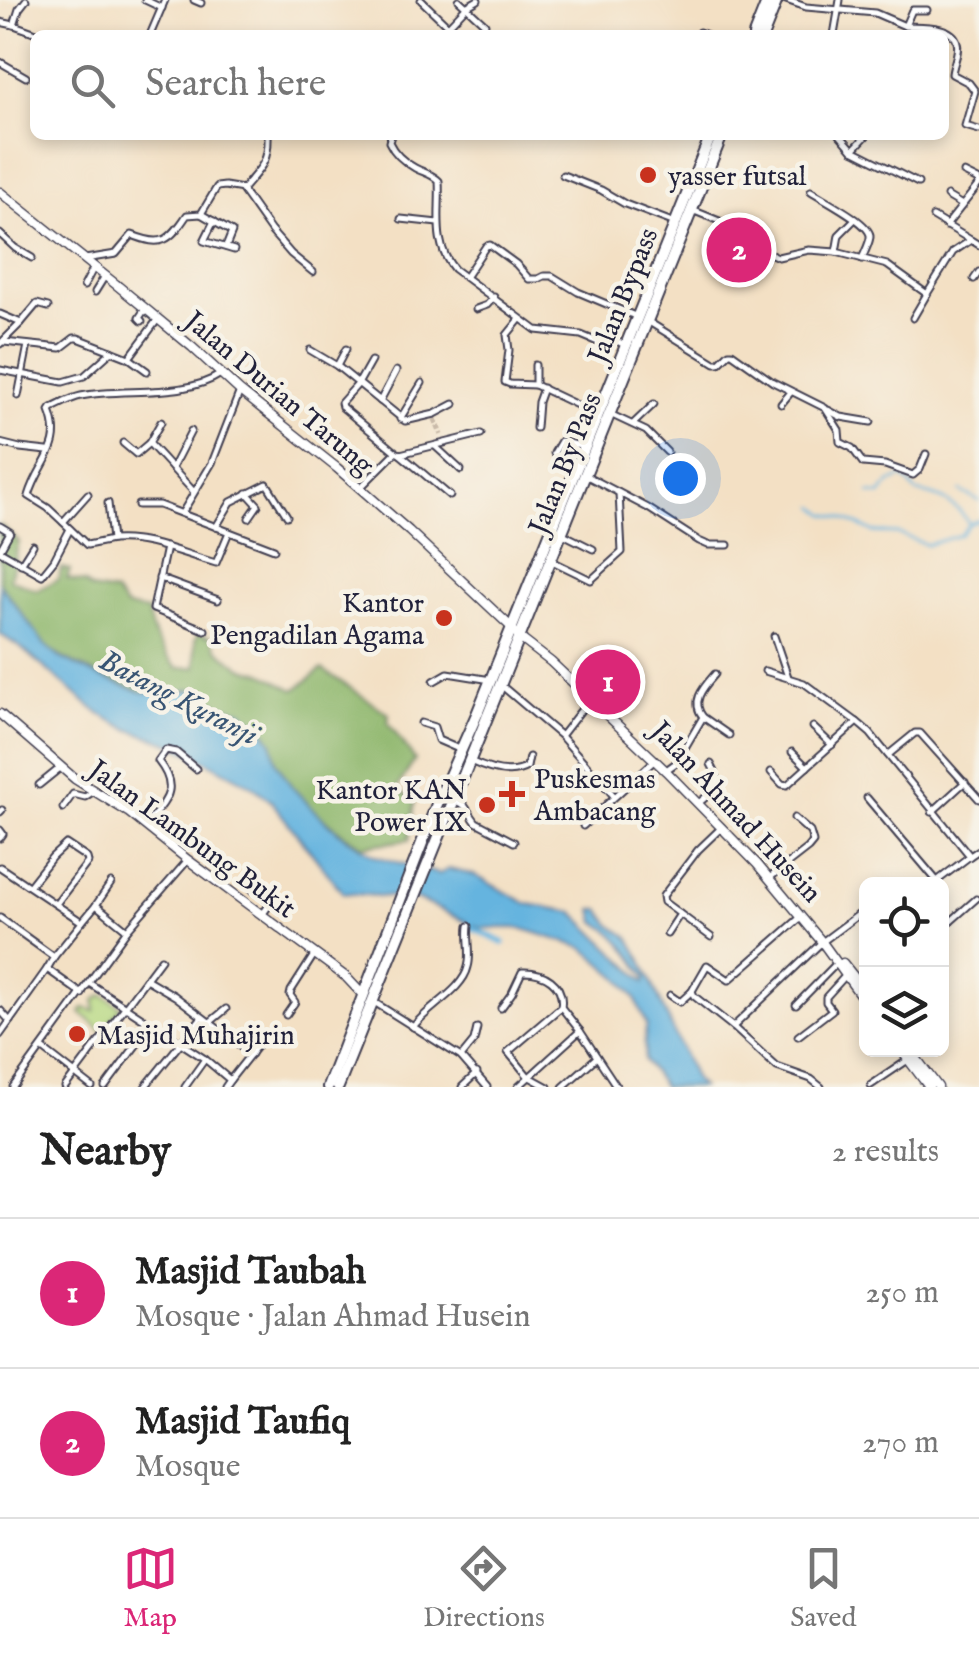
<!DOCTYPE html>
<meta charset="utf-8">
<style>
:root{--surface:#fff;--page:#f2f2f2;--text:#222;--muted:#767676;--line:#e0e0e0;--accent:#db2777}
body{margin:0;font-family:"IM FELL English",serif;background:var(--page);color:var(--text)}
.controls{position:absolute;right:30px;bottom:30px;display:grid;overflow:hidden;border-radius:15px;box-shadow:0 5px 15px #0003}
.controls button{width:90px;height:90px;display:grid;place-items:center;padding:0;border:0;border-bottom:2px solid var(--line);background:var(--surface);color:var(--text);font:50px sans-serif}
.you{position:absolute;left:680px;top:478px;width:35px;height:35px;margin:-25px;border:8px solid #fff;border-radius:50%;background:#1a73e8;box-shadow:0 0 0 15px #1a73e833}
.badge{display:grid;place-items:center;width:65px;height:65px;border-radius:50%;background:var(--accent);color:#fff;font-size:32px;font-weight:700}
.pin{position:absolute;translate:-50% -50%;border:5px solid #fff;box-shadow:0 2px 10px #0006}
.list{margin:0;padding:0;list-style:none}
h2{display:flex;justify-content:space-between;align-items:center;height:130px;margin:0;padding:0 40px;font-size:42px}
h2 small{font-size:32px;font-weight:400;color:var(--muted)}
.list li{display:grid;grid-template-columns:65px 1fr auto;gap:30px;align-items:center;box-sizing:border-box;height:150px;padding:0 40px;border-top:2px solid var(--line)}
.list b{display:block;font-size:38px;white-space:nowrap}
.list p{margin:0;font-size:32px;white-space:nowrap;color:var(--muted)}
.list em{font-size:32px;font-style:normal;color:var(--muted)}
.icon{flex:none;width:55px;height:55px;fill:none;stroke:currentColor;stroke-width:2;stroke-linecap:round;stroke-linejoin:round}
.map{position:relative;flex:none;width:979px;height:1087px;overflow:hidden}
.search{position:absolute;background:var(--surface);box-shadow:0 5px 15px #0003;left:30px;right:30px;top:30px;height:110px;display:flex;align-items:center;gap:25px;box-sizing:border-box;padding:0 35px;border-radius:15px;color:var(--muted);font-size:38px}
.sheet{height:430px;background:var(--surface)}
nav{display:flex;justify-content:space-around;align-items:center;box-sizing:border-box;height:140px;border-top:2px solid var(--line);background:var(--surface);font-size:28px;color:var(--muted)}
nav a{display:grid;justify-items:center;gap:5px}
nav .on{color:var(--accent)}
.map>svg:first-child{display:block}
</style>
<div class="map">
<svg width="979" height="1087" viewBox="0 0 979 1087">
<rect width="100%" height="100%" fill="#f7f3e8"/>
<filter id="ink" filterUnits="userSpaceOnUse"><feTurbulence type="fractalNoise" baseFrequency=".01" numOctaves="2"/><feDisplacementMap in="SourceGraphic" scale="20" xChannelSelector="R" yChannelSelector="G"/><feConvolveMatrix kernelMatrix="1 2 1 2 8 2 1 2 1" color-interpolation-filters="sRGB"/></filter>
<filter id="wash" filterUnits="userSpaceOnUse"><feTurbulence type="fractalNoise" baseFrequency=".0048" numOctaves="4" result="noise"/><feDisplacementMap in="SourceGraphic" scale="40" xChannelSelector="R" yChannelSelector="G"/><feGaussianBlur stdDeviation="2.25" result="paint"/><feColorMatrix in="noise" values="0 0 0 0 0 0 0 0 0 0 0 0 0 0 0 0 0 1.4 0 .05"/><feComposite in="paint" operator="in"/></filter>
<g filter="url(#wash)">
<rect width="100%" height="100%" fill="#f3e0c4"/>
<polygon fill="#b6d880" stroke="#6c7d5e" stroke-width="2.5" points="103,995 121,1007 102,1031 81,1013 84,1008 95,1011 95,1000"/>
<path fill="#90b86e" stroke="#596d54" stroke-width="2.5" d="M0 525 19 542 10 579 37 590 59 579 61 568 70 570 67 579 84 583 91 589 115 593 126 607 148 611C150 635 162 650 177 668L196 667 195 640 198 633 211 637 218 650 242 668 260 672 295 690 322 669 389 714 388 723 415 760 397 788 415 802 409 840 363 846 342 833 314 810 292 787 276 762 272 742 262 727 241 711 222 705 192 689 166 694 142 692 100 676 59 656 45 645 0 584Z"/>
<path fill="#65b4df" stroke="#446b8d" stroke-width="2.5" d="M0 584 45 645 59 657 100 677 142 692 167 694 192 690 222 706 241 711 261 727 272 742 276 762 292 787 314 810 341 834 375 856 439 874 449 869 474 875 528 904 573 912 645 982 646 977C630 955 620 935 596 922L593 909H600L612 926 628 936 641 958 695 1080 701 1087H663L644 1060C646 1047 643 1037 647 1025L635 998 619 978 584 948 520 928H480L416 899 343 893 271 801 251 785 191 753 167 742 128 729 98 713 21 648 0 634Z"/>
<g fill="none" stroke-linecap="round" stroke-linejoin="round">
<g stroke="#65b4df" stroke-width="2.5">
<polyline points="960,491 979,501"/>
<path d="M869 493 880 495 890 483 902 477 905 478 916 492C937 495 957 503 968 522"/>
<polyline points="816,506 826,514 843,518 873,532 899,534 927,545 960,535 969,524 979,520"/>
</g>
<polyline stroke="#65b4df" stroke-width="6" points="471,922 469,926 503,943"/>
</g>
</g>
<g filter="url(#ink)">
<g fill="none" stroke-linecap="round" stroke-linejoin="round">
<polyline stroke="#c9baa9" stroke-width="5" stroke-dasharray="5 2.5" stroke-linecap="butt" points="435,419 441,435"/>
<g stroke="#413e50" stroke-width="9">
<g id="street">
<polyline points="145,0 162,8"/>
<polyline points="194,0 201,3"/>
<polyline points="421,0 448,26 466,7 478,0"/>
<polyline points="459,0 485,24"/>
<polyline points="786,0 806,7 875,13 905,26 912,10 927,10"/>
<polyline points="0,22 14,25 19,9 26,0"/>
<polyline points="14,25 42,35"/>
<polyline points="448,26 458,35"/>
<path d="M905 26C920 27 952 24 957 42 960 51 953 64 952 74L969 83 975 91 965 126 979 130"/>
<polyline points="699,32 707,35"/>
<polyline points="150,35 165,0"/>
<polyline points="834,35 840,0"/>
<polyline points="0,62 26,77"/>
<path d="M391 135 389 142C394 153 404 162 415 168 424 173 431 173 439 181 441 212 432 243 454 269L536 330 581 335 605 345 612 339 623 344"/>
<polyline points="840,135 853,150 918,183"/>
<polyline points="853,150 867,135"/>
<polyline points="964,173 978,180 979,183"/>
<polyline points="563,175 601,190 625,204 675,223"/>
<polyline points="242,190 271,231 291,254 313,272"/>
<path d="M811 191C823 199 867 221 870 235 871 241 864 253 862 259"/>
<polyline points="947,196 962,205"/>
<polyline points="692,210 744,231 747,233 747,243 778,257 809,250 836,252 839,235 855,219"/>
<polyline points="201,214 232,232 226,247"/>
<polyline points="933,217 969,239"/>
<polyline points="401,219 438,223"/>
<polyline points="214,221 204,241 234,250"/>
<polyline points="946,226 979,184"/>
<polyline points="0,234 15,248 32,258"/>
<polyline points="836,252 887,265 927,294 953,252 971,240 979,245"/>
<path d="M85 259 116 254 132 235C162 247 169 242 187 215L201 214 217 187 225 186 243 189C260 168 269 164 268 135"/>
<polyline points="466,276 486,246 490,245 516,264 529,279 538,279 544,276 552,276 578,292 635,316"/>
<polyline points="974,279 979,272"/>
<polyline points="84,286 94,267"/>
<polyline points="95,292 105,276"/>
<polyline points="476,309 487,305 494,297"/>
<polyline points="0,314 21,323 37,304 48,307"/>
<polyline points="913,318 927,294"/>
<polyline points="520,319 507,335 509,350 505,382 510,384 535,385 596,414"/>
<polyline points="142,321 139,318 145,309"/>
<polyline points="649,322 715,363 719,363 729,353 732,353 773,382 825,408 839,430 840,442 852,448 863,463 885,465 913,475 920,469 926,454"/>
<polyline points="4,342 61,348 74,338 78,338 129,358 147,371"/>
<polyline points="0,344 21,323"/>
<polyline points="310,350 337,366 405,421 435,414 454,404"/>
<polyline points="129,358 158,319"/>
<polyline points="371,361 358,384 341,403 342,407 396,452"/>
<polyline points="535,365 535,385"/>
<polyline points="337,366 346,349"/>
<polyline points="0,370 63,382 84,376 112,351"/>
<polyline points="18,396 28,345"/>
<polyline points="380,401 396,371"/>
<polyline points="781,404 791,392"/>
<polyline points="828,410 841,417 871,422"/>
<polyline points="612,415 646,431 667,452"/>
<polyline points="400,419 422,383"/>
<polyline points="580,420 594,425"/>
<polyline points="161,422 149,443 194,492"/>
<polyline points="633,424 654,404"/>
<polyline points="536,428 538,402 543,388"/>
<polyline points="0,443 20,448 47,451"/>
<polyline points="123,443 136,454 149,443"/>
<polyline points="435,446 461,470"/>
<polyline points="554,453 561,441 584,447"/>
<polyline points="400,454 450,496"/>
<polyline points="172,468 191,431"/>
<polyline points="587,476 648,508 699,541 708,545 728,545"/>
<polyline points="360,488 396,452 400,454 481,434"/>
<polyline points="247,493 258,505 249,518"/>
<path d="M88 494 63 522 48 508 29 496C39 461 65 448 50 411L52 408C61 404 71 398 81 396 124 387 183 399 221 374"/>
<path d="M108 503 112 540C148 537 182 554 216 563L229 532"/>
<polyline points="138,505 159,505 274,549"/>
<polyline points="182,513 212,463 240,391"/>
<polyline points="63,522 87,545 112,540"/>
<polyline points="0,526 10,532 0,550"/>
<polyline points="216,527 231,502 267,484 287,516"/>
<polyline points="563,534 593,549"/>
<polyline points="166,547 153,609 205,630"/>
<polyline points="0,551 42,575 54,560 70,529"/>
<polyline points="550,560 591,580 622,552 619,493"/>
<polyline points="21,564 33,545"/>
<polyline points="159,578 218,600"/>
<polyline points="774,636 788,677"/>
<polyline points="765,671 804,683 857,722"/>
<polyline points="434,681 448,673 491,680"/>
<polyline points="502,686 561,736 614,796"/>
<polyline points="586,689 606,663"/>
<path d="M703 717C690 701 704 687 715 674"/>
<polyline points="421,723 434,727 438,740 461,750"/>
<polyline points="813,727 832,745"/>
<polyline points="561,736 592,696"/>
<polyline points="792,752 807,767"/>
<polyline points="888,755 915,733 920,733 979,799"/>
<path d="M470 761C487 769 511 777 527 767L529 757"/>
<polyline points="669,768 676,763 703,717 729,735"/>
<polyline points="771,772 782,784 787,785 857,722 870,733 970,856 937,881"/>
<polyline points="39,785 60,768"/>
<polyline points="867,798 937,881 933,884"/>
<polyline points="455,801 464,805 476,822 514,842"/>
<path d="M701 801C718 787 723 785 711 764"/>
<polyline points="63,808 73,794 85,797 94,791"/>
<polyline points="0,812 2,810"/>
<polyline points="932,812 965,782"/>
<path d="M146 825C165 801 181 790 158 761L166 750 176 752 196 769"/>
<polyline points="583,826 655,760"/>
<polyline points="0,830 3,834 0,838"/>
<polyline points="970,856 979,850"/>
<polyline points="0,867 82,922 96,905 127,930"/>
<polyline points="772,876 808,848 813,842 810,832 794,818"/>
<polyline points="30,885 52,857 66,844 87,858 88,862 56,904"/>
<polyline points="252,890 269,902 270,904 262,915"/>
<polyline points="96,905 111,883"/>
<polyline points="0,918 54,957 82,922"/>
<polyline points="942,929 976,899"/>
<polyline points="667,934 680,914"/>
<polyline points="711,937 664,902 663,896 698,850 722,827"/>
<polyline points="54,957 47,969 82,994"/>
<polyline points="146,979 175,996 251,1054"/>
<polyline points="89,983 205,1059 230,1080 225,1087"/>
<polyline points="670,995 680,1002 691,992"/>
<polyline points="374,1002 461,1057 487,1087"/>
<polyline points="796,1005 837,963"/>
<polyline points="942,1007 944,1010"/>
<path d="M501 1008 512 993 522 972C543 971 565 983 561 1007L580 1031 617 1087"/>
<polyline points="0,1010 10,1021"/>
<polyline points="286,1015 295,1002 290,995 291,991 314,955"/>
<polyline points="209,1023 226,1009"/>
<path d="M413 1027C428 1007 463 990 468 967 472 954 467 940 469 926"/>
<polyline points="733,1027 694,996 692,991 707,965 729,980 800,918"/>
<polyline points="0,1035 47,969"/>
<polyline points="798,1036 832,1010 826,1002 826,997 846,975"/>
<polyline points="43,1049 92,1087"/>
<polyline points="461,1057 474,1041 477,1028"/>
<polyline points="230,1080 260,1042"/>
<polyline points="871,1085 908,1060"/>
<polyline points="13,1087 127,930 188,860"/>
<polyline points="65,1087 161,959"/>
<polyline points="105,1087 152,1024"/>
<polyline points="145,1087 201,1018"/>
<polyline points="185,1087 205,1059"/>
<polyline points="462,1087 477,1073"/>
<polyline points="518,1087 580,1031"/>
<polyline points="548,1087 528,1076 508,1052 561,1007"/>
<polyline points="563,1087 597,1057"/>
<polyline points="821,1087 811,1079 777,1067 733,1027 822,942 866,909"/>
</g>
</g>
<g stroke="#413e50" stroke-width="11">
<g id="secondary">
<polyline points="0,192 118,286 192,347 240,391 337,468 409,531 510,626 520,638 551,662 666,771 757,864 822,942 866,1003"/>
<polyline points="0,714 75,779 128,812 188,860 346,977 362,994"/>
<polyline points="843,963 866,992"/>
<polyline points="901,1050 929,1087"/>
<polyline points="910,1050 938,1087"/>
</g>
</g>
<g stroke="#413e50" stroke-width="14">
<g id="highway">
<polyline points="754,35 768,0"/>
<polyline points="763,35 777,0"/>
<polyline points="328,1087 437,804 477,714 711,135"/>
<polyline points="338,1087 722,135"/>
</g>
</g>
<use href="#street" stroke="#fff" stroke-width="5"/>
<use href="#secondary" stroke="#fff" stroke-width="8"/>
<use href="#highway" stroke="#fff" stroke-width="10"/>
</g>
</g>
<g fill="#c8321e" stroke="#f7f3e8" stroke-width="4">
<circle cx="648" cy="175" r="10"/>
<circle cx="444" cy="618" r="10"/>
<path d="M507 779h10v10h10v10h-10v10h-10v-10h-10v-10h10z"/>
<circle cx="487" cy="805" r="10"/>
<circle cx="77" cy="1034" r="10"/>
</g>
<g text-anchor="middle" stroke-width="9" stroke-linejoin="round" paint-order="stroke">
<g font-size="28" fill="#22223b" stroke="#f7f3e8" text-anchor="start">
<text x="668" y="185">yasser futsal</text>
<text x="424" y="612" text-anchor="end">Kantor<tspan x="424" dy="32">Pengadilan Agama</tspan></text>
<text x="534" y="788">Puskesmas<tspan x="534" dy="32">Ambacang</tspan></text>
<text x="467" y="799" text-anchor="end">Kantor KAN<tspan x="467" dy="32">Power IX</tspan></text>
<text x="97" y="1044">Masjid Muhajirin</text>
</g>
<g font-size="28" fill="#22223b" stroke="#f7f3e8">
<text transform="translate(622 295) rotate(-68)" y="10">Jalan Bypass</text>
<text transform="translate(280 392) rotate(40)" y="10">Jalan Durian Tarung</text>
<text transform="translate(564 463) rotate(-68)" y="10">Jalan By Pass</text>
<text transform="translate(737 811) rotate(47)" y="10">Jalan Ahmad Husein</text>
<text transform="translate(193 838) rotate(36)" y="10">Jalan Lambung Bukit</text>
</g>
<g font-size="30" font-style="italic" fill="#395574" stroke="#f7f3e8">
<text transform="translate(179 697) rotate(27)" y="10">Batang Kuranji</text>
</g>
</g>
</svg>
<div class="controls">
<button><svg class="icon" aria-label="locate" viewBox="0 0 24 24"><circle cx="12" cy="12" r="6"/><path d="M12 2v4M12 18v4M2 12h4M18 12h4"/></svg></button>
<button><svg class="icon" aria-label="layers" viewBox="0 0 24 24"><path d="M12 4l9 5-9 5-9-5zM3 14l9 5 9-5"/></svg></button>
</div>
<div class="you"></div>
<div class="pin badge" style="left:608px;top:682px">1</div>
<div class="pin badge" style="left:739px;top:250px">2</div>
<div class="search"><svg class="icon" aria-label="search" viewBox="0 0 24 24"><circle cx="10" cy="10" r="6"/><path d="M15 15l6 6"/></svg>Search here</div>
</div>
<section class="sheet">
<h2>Nearby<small>2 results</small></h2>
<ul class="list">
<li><span class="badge">1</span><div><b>Masjid Taubah</b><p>Mosque · Jalan Ahmad Husein</p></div><em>250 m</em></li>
<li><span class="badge">2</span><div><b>Masjid Taufiq</b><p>Mosque</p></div><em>270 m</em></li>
</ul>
</section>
<nav>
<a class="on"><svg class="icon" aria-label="map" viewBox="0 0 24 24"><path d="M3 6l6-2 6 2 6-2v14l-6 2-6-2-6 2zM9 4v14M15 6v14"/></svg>Map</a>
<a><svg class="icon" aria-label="directions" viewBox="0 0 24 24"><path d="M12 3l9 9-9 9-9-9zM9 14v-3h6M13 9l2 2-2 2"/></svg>Directions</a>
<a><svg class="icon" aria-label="saved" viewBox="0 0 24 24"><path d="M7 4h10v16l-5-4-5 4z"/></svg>Saved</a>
</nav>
